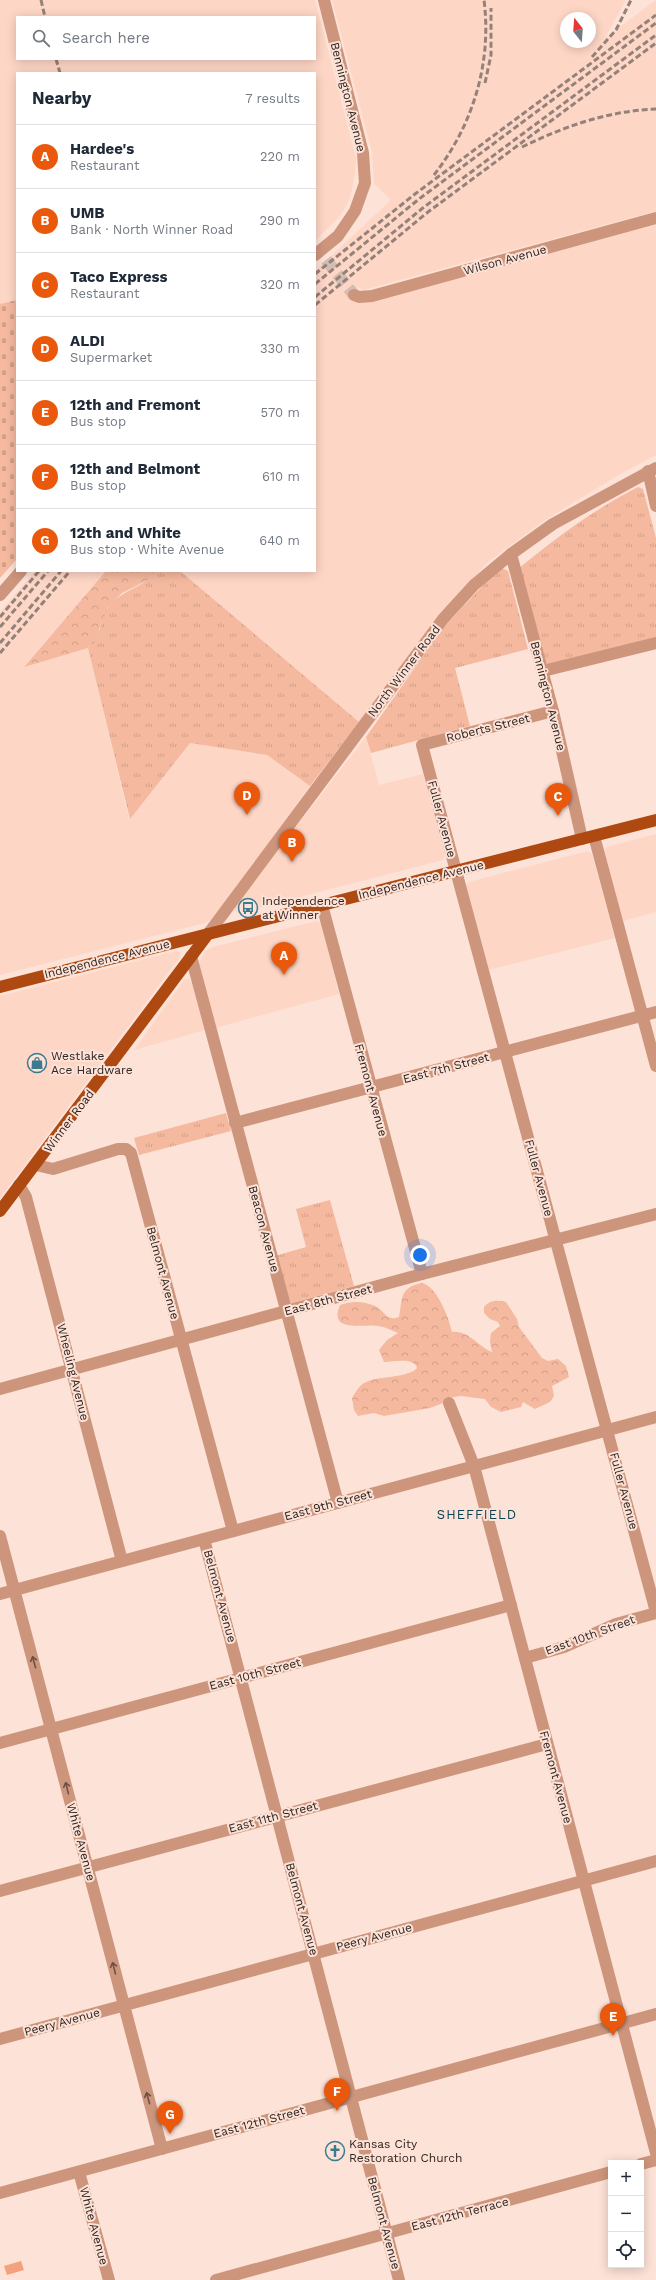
<!DOCTYPE html>
<meta charset="utf-8">
<style>
:root{--surface:#fff;--page:#f6f6f7;--text:#1f2937;--muted:#747a83;--line:#e0e1e3;--accent:#ea580c}
body{margin:0;font-family:"Work Sans",sans-serif;background:var(--page);color:var(--text)}
.controls{position:absolute;right:12px;bottom:12px;display:grid;overflow:hidden;border-radius:0px;box-shadow:0 2px 10px #0003}
.controls button{width:36px;height:36px;display:grid;place-items:center;padding:0;border:0;border-bottom:1px solid var(--line);background:var(--surface);color:var(--text);font:20px sans-serif}
.compass{position:absolute;left:560px;top:12px;width:36px;height:36px;border-radius:50%;background:var(--surface);box-shadow:0 2px 10px #0003;rotate:343deg}
.you{position:absolute;left:420px;top:1255px;width:14px;height:14px;margin:-10px;border:3px solid #fff;border-radius:50%;background:#1a73e8;box-shadow:0 0 0 6px #1a73e833}
.badge{display:grid;place-items:center;width:26px;height:26px;border-radius:50%;background:var(--accent);color:#fff;font-size:13px;font-weight:700}
.pin{position:absolute;translate:-50% -33px;filter:drop-shadow(0 1px 2px #0008)}
.pin::after{content:'';position:absolute;top:21px;width:14px;height:12px;background:inherit;clip-path:polygon(0 0,100% 0,50% 100%)}
.list{margin:0;padding:0;list-style:none}
h2{display:flex;justify-content:space-between;align-items:center;height:52px;margin:0;padding:0 16px;font-size:17px}
h2 small{font-size:13px;font-weight:400;color:var(--muted)}
.list li{display:grid;grid-template-columns:26px 1fr auto;gap:12px;align-items:center;box-sizing:border-box;height:64px;padding:0 16px;border-top:1px solid var(--line)}
.list b{display:block;font-size:15px;white-space:nowrap}
.list p{margin:0;font-size:13px;white-space:nowrap;color:var(--muted)}
.list em{font-size:13px;font-style:normal;color:var(--muted)}
.icon{flex:none;width:22px;height:22px;fill:none;stroke:currentColor;stroke-width:2;stroke-linecap:round;stroke-linejoin:round}
.map{position:relative;flex:none;width:656px;height:2280px;overflow:hidden}
.search{position:absolute;background:var(--surface);box-shadow:0 2px 10px #0003;left:16px;top:16px;width:300px;height:44px;display:flex;align-items:center;gap:10px;box-sizing:border-box;padding:0 14px;border-radius:0px;color:var(--muted);font-size:15px}
.panel{position:absolute;background:var(--surface);box-shadow:0 2px 10px #0003;left:16px;top:72px;width:300px;height:500px;border-radius:0px}
.map>svg:first-child{display:block}
</style>
<div class="map">
<svg width="656" height="2280" viewBox="0 0 656 2280">
<defs>
<pattern id="grass-tufts" width="24" height="20" patternUnits="userSpaceOnUse"><rect width="24" height="20" fill="#f5b99f"/><path d="M3 7l-1-3M5 7V3M7 7l1-3M15 17l-1-3M17 17v-4M19 17l1-3" fill="none" stroke="#d29f88"/></pattern>
<pattern id="forest-crowns" width="20" height="18" patternUnits="userSpaceOnUse"><rect width="20" height="18" fill="#f5b99f"/><path d="M2 6a3 3 0 1 1 6 0M12 15a3 3 0 1 1 6 0" fill="none" stroke="#d29f88"/></pattern>
<pattern id="cemetery-stones" width="16" height="16" patternUnits="userSpaceOnUse"><rect width="16" height="16" fill="#f5b99f"/><path d="M2 7V4a2 2 0 0 1 4 0v3zM10 15v-3a2 2 0 0 1 4 0v3z" fill="#d29f88"/></pattern>
</defs>
<rect width="100%" height="100%" fill="#fce2d7"/>
<g fill="#fed6c5" fill-rule="evenodd">
<path d="M0 0H315L356 158 355 174 350 198 341 215 315 241V73H17V300L0 304ZM17 17H315V59H17Z"/>
<path d="M332 0H626L605 38 656 0V211L363 290 358 287 355 300 367 302 656 225V455L620 474 542 522 488 562 423 635 359 722 180 571H315V271L391 200 374 184 372 152ZM566 18H590V42H566Z"/>
<polygon points="35,571 106,571 24,666 88,648 129,819 190,743 267,755 310,786 212,919 205,923 0,975 0,612"/>
<polygon points="366,737 379,785 423,774 445,856 443,860 238,913 235,911 235,905"/>
<polygon points="656,834 656,912 623,921 604,851 607,847"/>
<polygon points="588,851 592,854 615,938 488,970 466,886 469,882"/>
<polygon points="316,921 321,923 339,994 215,1028 199,963 205,951 213,947"/>
<polygon points="176,951 180,952 180,957 0,1198 0,996"/>
<polygon points="189,979 192,983 205,1030 134,1050 184,980"/>
</g>
<g fill="url(#grass-tufts)">
<path d="M638 487 643 489 656 538V638L545 665 519 568C557 537 595 509 638 487Z"/>
<polygon points="502,568 508,571 528,649 455,668 470,726 371,753 366,737 443,628 498,569"/>
<path d="M156 571H180L359 722 310 786 267 755 190 743 130 819 88 648C104 634 98 620 109 606 122 590 145 587 156 571Z"/>
<polygon points="226,1113 231,1131 139,1155 134,1138"/>
<polygon points="330,1200 354,1286 292,1303 289,1302 275,1256 306,1247 296,1209"/>
</g>
<g fill="url(#forest-crowns)">
<polygon points="106,571 156,571 152,578 122,593 108,607 100,626 97,640 88,648 24,667"/>
<path d="M422 1283C437 1286 449 1318 452 1332 467 1329 478 1346 492 1352L490 1342 491 1333 500 1326 498 1322 490 1319 484 1313V1307C490 1300 498 1300 506 1302L517 1319 519 1327 542 1358 548 1361 558 1359 566 1366 569 1377 552 1386 554 1396 550 1402 535 1409 523 1402 521 1407 501 1412 491 1407 485 1399 461 1396 448 1398 443 1403 430 1408 384 1416 374 1413 358 1416 354 1410 352 1398C355 1393 359 1386 364 1383 378 1375 407 1379 417 1368 414 1357 394 1362 384 1362L379 1350 387 1340 398 1333C391 1330 385 1327 378 1326 363 1323 328 1334 340 1305 352 1301 363 1301 375 1306 384 1310 386 1322 399 1317 403 1298 399 1288 422 1283Z"/>
</g>
<polygon fill="url(#cemetery-stones)" points="17,300 17,559 0,578 0,304"/>
<polygon fill="#f5a17d" points="21,2261 24,2270 7,2275 4,2266"/>
<g fill="none" stroke-linecap="round" stroke-linejoin="round">
<polyline stroke="#d3bcb2" stroke-width="12" stroke-dasharray="12 6" stroke-linecap="butt" points="326,260 354,295"/>
<g stroke="#ce957d" stroke-width="12">
<polyline points="315,255 338,236 355,211 365,183 363,153 324,0"/>
<polyline points="354,295 359,297 372,296 656,218"/>
<polyline points="648,471 656,506"/>
<polyline points="511,554 553,711 582,839"/>
<polyline points="0,595 21,571"/>
<polyline points="543,671 656,643"/>
<polyline points="553,711 422,745 656,1612"/>
<polyline points="594,836 656,1066"/>
<polyline points="322,905 422,1274"/>
<polyline points="208,934 443,619 474,585 511,554 553,524 656,468"/>
<polyline points="191,956 338,1503"/>
<polyline points="235,1123 656,1012"/>
<polyline points="36,1165 53,1169 118,1149 126,1149 131,1153 233,1531"/>
<polyline points="19,1185 26,1197 122,1561"/>
<polyline points="0,1389 422,1274 656,1214"/>
<polyline points="449,1403 474,1466 656,2153"/>
<polyline points="0,1536 162,2149"/>
<polyline points="204,1539 399,2280"/>
<polyline points="0,1594 656,1417"/>
<polyline points="525,1658 564,1647 616,1624 656,1613"/>
<polyline points="0,1743 511,1605"/>
<polyline points="0,1891 547,1744"/>
<polyline points="0,2039 656,1861"/>
<polyline points="641,2164 656,2160"/>
<polyline points="79,2172 109,2280"/>
<polyline points="0,2193 656,2014"/>
<polyline points="216,2280 611,2172"/>
</g>
<g stroke="#ae4911" stroke-width="12">
<polyline points="0,987 656,820"/>
<polyline points="0,1211 208,934"/>
</g>
<g stroke="#948179" stroke-width="3" stroke-dasharray="6 3" stroke-linecap="butt">
<polyline points="41,0 45,17"/>
<polyline points="592,57 616,30 631,0"/>
<polyline points="56,59 60,73"/>
<polyline points="485,83 491,55 491,8"/>
<path d="M522 147C565 126 608 111 656 109"/>
<path d="M434 175C473 125 492 63 484 0"/>
<polyline points="315,274 415,194 656,15"/>
<polyline points="315,284 419,199 656,23"/>
<polyline points="315,297 424,207 656,35"/>
<polyline points="315,305 428,212 656,43"/>
<polyline points="0,617 39,571"/>
<polyline points="0,627 48,571"/>
<polyline points="0,643 61,571"/>
<polyline points="0,653 70,571"/>
</g>
</g>
<defs><path id="oneway-shaft" d="M-6 0H5M1.5-3L5.5 0L1.5 3" fill="none" stroke-width="1.6" stroke-linecap="round" stroke-linejoin="round"/></defs>
<g stroke="#6f5145">
<use href="#oneway-shaft" transform="translate(34 1662) rotate(-105)"/>
<use href="#oneway-shaft" transform="translate(67 1788) rotate(-104)"/>
<use href="#oneway-shaft" transform="translate(114 1968) rotate(-104)"/>
<use href="#oneway-shaft" transform="translate(148 2098) rotate(-105)"/>
</g>
<defs>
<g id="bus-ring" transform="scale(1)"><circle r="9.5" fill="#fce2d7" stroke="#3c7a90" stroke-width="1.5"/><path d="M-5-6H5V4H4V6H2V4H-2V6H-4V4H-5ZM-3.5-4V0h7V-4ZM-3.5 1.2v1.5H-2V1.2ZM2 1.2v1.5H3.5V1.2Z" fill="#3c7a90"/></g>
<g id="shop-ring" transform="scale(1)"><circle r="9.5" fill="#fce2d7" stroke="#3c7a90" stroke-width="1.5"/><path d="M-5-2.5h2.3a2.7 3.5 0 0 1 5.4 0H5L5.5 6h-11ZM-1.5-2.5h3a1.5 2.3 0 0 0-3 0Z" fill="#3c7a90"/></g>
<g id="church-ring" transform="scale(1)"><circle r="9.5" fill="#fce2d7" stroke="#3c7a90" stroke-width="1.5"/><path d="M-1.2-6h2.4v3.5h3.3v2.4h-3.3V6h-2.4V-.1h-3.3v-2.4h3.3Z" fill="#3c7a90"/></g>
</defs>
<g fill-rule="evenodd">
<use href="#bus-ring" x="248" y="908"/>
<use href="#shop-ring" x="37" y="1063"/>
<use href="#church-ring" x="335" y="2151"/>
</g>
<g text-anchor="middle" stroke-width="4" stroke-linejoin="round" paint-order="stroke">
<g font-size="12" fill="#30241f" stroke="#fce2d7">
<text transform="translate(348 97) rotate(76)" y="4">Bennington Avenue</text>
<text transform="translate(505 260) rotate(-15)" y="4">Wilson Avenue</text>
<text transform="translate(404 671) rotate(-53)" y="4">North Winner Road</text>
<text transform="translate(548 696) rotate(76)" y="4">Bennington Avenue</text>
<text transform="translate(488 728) rotate(-14)" y="4">Roberts Street</text>
<text transform="translate(442 819) rotate(75)" y="4">Fuller Avenue</text>
<text transform="translate(421 880) rotate(-14)" y="4">Independence Avenue</text>
<text transform="translate(107 959) rotate(-14)" y="4">Independence Avenue</text>
<text transform="translate(446 1068) rotate(-15)" y="4">East 7th Street</text>
<text transform="translate(371 1090) rotate(75)" y="4">Fremont Avenue</text>
<text transform="translate(69 1121) rotate(-53)" y="4">Winner Road</text>
<text transform="translate(539 1178) rotate(75)" y="4">Fuller Avenue</text>
<text transform="translate(264 1229) rotate(75)" y="4">Beacon Avenue</text>
<text transform="translate(163 1273) rotate(75)" y="4">Belmont Avenue</text>
<text transform="translate(328 1300) rotate(-15)" y="4">East 8th Street</text>
<text transform="translate(73 1372) rotate(76)" y="4">Wheeling Avenue</text>
<text transform="translate(624 1491) rotate(75)" y="4">Fuller Avenue</text>
<text transform="translate(328 1505) rotate(-15)" y="4">East 9th Street</text>
<text transform="translate(220 1596) rotate(75)" y="4">Belmont Avenue</text>
<text transform="translate(590 1635) rotate(-20)" y="4">East 10th Street</text>
<text transform="translate(255 1674) rotate(-15)" y="4">East 10th Street</text>
<text transform="translate(556 1777) rotate(75)" y="4">Fremont Avenue</text>
<text transform="translate(273 1817) rotate(-15)" y="4">East 11th Street</text>
<text transform="translate(81 1842) rotate(75)" y="4">White Avenue</text>
<text transform="translate(302 1909) rotate(75)" y="4">Belmont Avenue</text>
<text transform="translate(374 1937) rotate(-15)" y="4">Peery Avenue</text>
<text transform="translate(62 2022) rotate(-15)" y="4">Peery Avenue</text>
<text transform="translate(259 2122) rotate(-15)" y="4">East 12th Street</text>
<text transform="translate(460 2214) rotate(-15)" y="4">East 12th Terrace</text>
<text transform="translate(384 2223) rotate(75)" y="4">Belmont Avenue</text>
<text transform="translate(94 2226) rotate(75)" y="4">White Avenue</text>
</g>
<g font-size="12" fill="#30241f" stroke="#fce2d7" text-anchor="start">
<text x="262" y="905">Independence<tspan x="262" dy="14">at Winner</tspan></text>
<text x="51" y="1060">Westlake<tspan x="51" dy="14">Ace Hardware</tspan></text>
<text x="349" y="2148">Kansas City<tspan x="349" dy="14">Restoration Church</tspan></text>
</g>
<g font-size="13" letter-spacing="1" fill="#0b4151" stroke="#fce2d7">
<text x="477" y="1519">SHEFFIELD</text>
</g>
</g>
</svg>
<div class="controls">
<button>+</button>
<button>−</button>
<button><svg class="icon" aria-label="locate" viewBox="0 0 24 24"><circle cx="12" cy="12" r="6"/><path d="M12 2v4M12 18v4M2 12h4M18 12h4"/></svg></button>
</div>
<svg class="compass" viewBox="-18 -18 36 36"><path d="M0-13l5 13h-10z" fill="#e53935"/><path d="M0 13l5-13h-10z" fill="#747a83"/></svg>
<div class="you"></div>
<div class="pin badge" style="left:284px;top:975px">A</div>
<div class="pin badge" style="left:292px;top:862px">B</div>
<div class="pin badge" style="left:558px;top:816px">C</div>
<div class="pin badge" style="left:247px;top:815px">D</div>
<div class="pin badge" style="left:613px;top:2036px">E</div>
<div class="pin badge" style="left:337px;top:2111px">F</div>
<div class="pin badge" style="left:170px;top:2134px">G</div>
<div class="search"><svg class="icon" aria-label="search" viewBox="0 0 24 24"><circle cx="10" cy="10" r="6"/><path d="M15 15l6 6"/></svg>Search here</div>
<section class="panel">
<h2>Nearby<small>7 results</small></h2>
<ul class="list">
<li><span class="badge">A</span><div><b>Hardee's</b><p>Restaurant</p></div><em>220 m</em></li>
<li><span class="badge">B</span><div><b>UMB</b><p>Bank · North Winner Road</p></div><em>290 m</em></li>
<li><span class="badge">C</span><div><b>Taco Express</b><p>Restaurant</p></div><em>320 m</em></li>
<li><span class="badge">D</span><div><b>ALDI</b><p>Supermarket</p></div><em>330 m</em></li>
<li><span class="badge">E</span><div><b>12th and Fremont</b><p>Bus stop</p></div><em>570 m</em></li>
<li><span class="badge">F</span><div><b>12th and Belmont</b><p>Bus stop</p></div><em>610 m</em></li>
<li><span class="badge">G</span><div><b>12th and White</b><p>Bus stop · White Avenue</p></div><em>640 m</em></li>
</ul>
</section>
</div>
